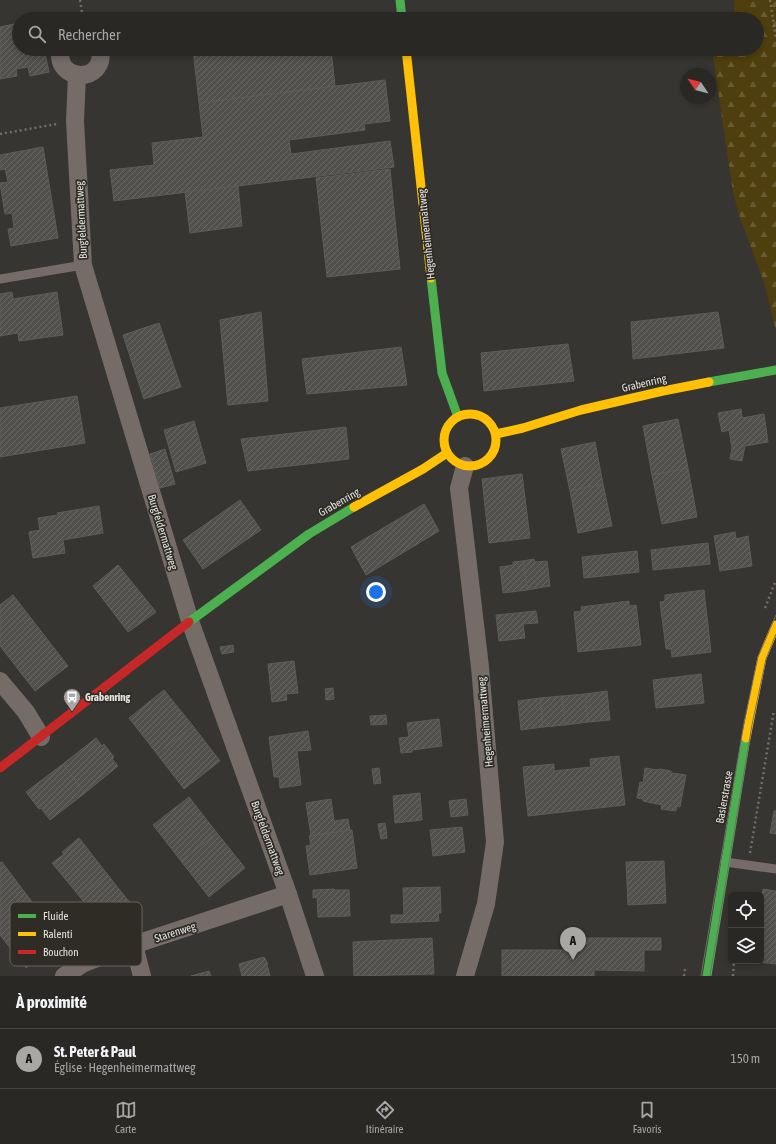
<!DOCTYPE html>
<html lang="fr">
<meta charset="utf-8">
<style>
:root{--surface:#292825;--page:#31302d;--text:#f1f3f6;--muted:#a5a6a7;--line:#454442;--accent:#a9a7a3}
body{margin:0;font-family:"Asap Condensed",sans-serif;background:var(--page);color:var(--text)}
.controls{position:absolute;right:12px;bottom:12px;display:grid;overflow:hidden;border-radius:6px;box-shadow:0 2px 6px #0003}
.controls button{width:36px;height:36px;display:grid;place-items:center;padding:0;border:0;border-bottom:1px solid var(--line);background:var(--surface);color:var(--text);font:20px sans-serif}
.compass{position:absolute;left:680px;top:68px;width:36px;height:36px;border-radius:50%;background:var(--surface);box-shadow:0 2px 6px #0003;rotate:305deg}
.you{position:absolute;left:376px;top:592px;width:14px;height:14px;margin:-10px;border:3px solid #fff;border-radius:50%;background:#1a73e8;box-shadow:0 0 0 6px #1a73e833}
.badge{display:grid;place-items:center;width:26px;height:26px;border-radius:50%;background:var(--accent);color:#111;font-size:13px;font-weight:700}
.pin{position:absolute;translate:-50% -33px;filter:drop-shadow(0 1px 2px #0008)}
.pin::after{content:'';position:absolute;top:21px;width:14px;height:12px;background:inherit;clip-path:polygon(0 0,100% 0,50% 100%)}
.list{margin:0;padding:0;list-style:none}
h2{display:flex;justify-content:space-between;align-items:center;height:52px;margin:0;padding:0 16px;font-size:17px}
h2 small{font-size:13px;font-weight:400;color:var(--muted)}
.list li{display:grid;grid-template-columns:26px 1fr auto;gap:12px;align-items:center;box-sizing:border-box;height:60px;padding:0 16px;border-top:1px solid var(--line)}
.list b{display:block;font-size:15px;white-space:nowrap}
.list p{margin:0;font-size:13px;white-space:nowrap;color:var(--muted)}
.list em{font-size:13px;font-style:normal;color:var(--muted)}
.icon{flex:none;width:22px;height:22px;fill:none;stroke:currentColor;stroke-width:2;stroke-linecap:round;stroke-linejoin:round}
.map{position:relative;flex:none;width:776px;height:976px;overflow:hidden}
.search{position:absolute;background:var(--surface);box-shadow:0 2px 6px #0003;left:12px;right:12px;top:12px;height:44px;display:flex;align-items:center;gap:10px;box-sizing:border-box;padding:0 14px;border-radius:22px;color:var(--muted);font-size:15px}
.sheet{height:112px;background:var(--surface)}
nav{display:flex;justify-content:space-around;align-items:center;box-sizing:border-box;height:56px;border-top:1px solid var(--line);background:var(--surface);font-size:11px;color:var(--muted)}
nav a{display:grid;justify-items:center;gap:2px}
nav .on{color:var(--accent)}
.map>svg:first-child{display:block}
</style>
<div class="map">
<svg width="776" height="976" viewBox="0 0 776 976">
<defs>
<pattern id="forest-firs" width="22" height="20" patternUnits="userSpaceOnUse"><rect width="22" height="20" fill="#4f3f0e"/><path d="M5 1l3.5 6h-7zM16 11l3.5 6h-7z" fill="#685b31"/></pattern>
<pattern id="building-hatch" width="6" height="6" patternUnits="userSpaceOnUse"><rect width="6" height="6" fill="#52504d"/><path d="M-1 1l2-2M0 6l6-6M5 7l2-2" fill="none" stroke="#6b6966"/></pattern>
</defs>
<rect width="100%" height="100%" fill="#373531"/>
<polygon fill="url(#forest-firs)" points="734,0 776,0 776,331 765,285 740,218 733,192 712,49 757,49 757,19 733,19 735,18"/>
<g fill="url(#building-hatch)" stroke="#5e5c5a">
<polygon points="19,23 19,49 44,49 49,72 30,76 28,67 16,69 17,76 0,79 0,27"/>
<polygon points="193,49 331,49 335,86 199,103"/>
<polygon points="385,80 390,121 364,124 365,130 289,140 291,154 390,141 394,167 114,201 110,170 154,165 152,143 203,137 199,103"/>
<polygon points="43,147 58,238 11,246 8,229 14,228 12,213 5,214 0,183 8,182 5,169 0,170 0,155"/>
<polygon points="390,169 400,269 327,277 316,178"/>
<polygon points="238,186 242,226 190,233 185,192"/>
<polygon points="12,292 13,299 57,292 63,335 19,341 18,333 0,336 0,294"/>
<polygon points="261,312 268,401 228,405 220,320"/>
<polygon points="718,312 724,348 633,359 631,322"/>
<polygon points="159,323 181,387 144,399 123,335"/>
<polygon points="568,344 574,381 484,391 481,353"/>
<polygon points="401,347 407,385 307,394 302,359"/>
<polygon points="77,396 85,443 0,457 0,408"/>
<polygon points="741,409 742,418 764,414 768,442 745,446 742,461 730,459 732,448 729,430 722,432 718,413"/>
<polygon points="678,419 688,468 652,475 643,426"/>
<polygon points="194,421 206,463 176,472 164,430"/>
<polygon points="346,427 349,459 248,471 241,439"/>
<polygon points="595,442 603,484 570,491 561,449"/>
<polygon points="165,449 175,484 160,488 150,454"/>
<polygon points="688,468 697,517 662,524 652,475"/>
<polygon points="522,474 530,538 489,543 482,479"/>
<polygon points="603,484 612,526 578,533 570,491"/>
<polygon points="240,500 261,530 203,569 183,540"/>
<polygon points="424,504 439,531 366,575 351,547"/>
<polygon points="99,506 103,533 63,540 65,553 33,558 29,532 40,530 38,518 58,515 57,513"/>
<polygon points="735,532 736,539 748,536 752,566 720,571 714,536"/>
<polygon points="708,543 710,564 653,570 651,550"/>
<polygon points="637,551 639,572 584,578 582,557"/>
<polygon points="534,559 535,562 547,561 550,586 527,590 523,561"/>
<polygon points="523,561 527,590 503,593 500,567 513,565 513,562"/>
<polygon points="118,565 156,612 128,632 93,586"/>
<polygon points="704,590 711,652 672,657 671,649 666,649 660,602 665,601 665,595"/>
<polygon points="13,595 68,666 35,691 0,646 0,605"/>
<polygon points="629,601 629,606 636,605 641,645 578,652 574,612 582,611 581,607"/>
<polygon points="536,611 538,623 523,624 525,638 499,641 496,615"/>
<polygon points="233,645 234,652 222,654 220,647"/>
<polygon points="294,661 298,693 286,694 287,700 272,702 268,664"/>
<polygon points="701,674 704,703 656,708 653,680"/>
<polygon points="333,688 334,699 326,700 325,689"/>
<polygon points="164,690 193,726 157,754 129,718"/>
<polygon points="607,691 610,720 588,722 585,694"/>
<polygon points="585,694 588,722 565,725 562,696"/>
<polygon points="562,696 565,725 543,727 540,698"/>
<polygon points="540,698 543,727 521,730 518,701"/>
<polygon points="386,715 387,724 371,725 370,716"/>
<polygon points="439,719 442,746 412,750 412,752 401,753 399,738 409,737 407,723"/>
<polygon points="193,726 220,761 184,789 157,754"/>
<polygon points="308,731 311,750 297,751 301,785 280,788 279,777 274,777 269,737"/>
<polygon points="96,738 102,746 104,744 114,757 112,759 118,766 85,793 63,764"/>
<polygon points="619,756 625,805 528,816 523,767 554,764 554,771 591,767 590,759"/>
<polygon points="63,764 85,793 50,820 41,808 39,809 26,792"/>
<polygon points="379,768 381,783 374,784 372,769"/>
<polygon points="645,768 658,770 659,769 671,771 671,773 686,775 680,807 677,806 676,811 661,809 662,805 643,801 643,799 637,798 640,782 643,783"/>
<polygon points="420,793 422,820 395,823 393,796"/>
<polygon points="189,797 217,833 181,861 153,825"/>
<polygon points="331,799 334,821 348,819 350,830 311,836 306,803"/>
<polygon points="466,799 468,815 451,817 449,801"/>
<polygon points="774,811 776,811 776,834 770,833"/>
<polygon points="385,823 386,829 379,830 378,824"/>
<polygon points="462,827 465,852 433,856 430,830"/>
<polygon points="386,829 387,838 381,839 379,830"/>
<polygon points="352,830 357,868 310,875 306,846 311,845 309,836"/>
<polygon points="217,833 245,868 209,897 181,861"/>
<polygon points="79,838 108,875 80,897 52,863 64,854 62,852"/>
<polygon points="664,861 666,903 628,905 626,862"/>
<polygon points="2,862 32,902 26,907 55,946 26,968 0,935 0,863"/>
<polygon points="108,875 134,908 127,914 128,915 115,926 114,924 106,930 80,897"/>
<polygon points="440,887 441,913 438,913 439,921 391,923 391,915 404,915 403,888"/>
<polygon points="334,889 334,890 349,890 350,916 318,917 317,897 313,898 313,890"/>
<polygon points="763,889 776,891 776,964 747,961 761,961 761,901"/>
<polygon points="432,938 434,974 354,976 353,942"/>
<polygon points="566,938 661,938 661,950 644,950 644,971 594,970 594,976 502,976 502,950 566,950"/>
<polygon points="264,957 268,964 267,965 270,976 242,976 239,964"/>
<polygon points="209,971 211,976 191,976"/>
</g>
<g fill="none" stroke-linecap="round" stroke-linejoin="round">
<g stroke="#736c68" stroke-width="2.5" stroke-dasharray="2 3" stroke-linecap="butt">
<polyline points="80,0 83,19"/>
<polyline points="770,0 776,38"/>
<polyline points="0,134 57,124"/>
<polyline points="765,608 776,580"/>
<polyline points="750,853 774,710"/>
<polyline points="684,976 685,969"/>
<polyline points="733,976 734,961"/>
</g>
<g stroke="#756b67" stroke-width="9">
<polyline points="0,279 83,265"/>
<polyline points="725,862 776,869"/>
</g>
<g stroke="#756b67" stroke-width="18">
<path d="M61 49C53 82 107 85 100 49"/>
<polyline points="77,75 75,121 83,265 190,621 288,894 315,976"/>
<polyline points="465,466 459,488 480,667 495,842 486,904 465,976"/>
<polyline points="0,681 26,712 41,737"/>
<polyline points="134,945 142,976"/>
<polyline points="64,976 84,963 115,951 288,894"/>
</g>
<g stroke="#4caf50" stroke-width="9">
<polyline points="400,0 402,19"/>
<polyline points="431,278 442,373 458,417"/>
<polyline points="709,382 776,370"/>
<polyline points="189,622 309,534 354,507"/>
<polyline points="707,976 746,738"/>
</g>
<g stroke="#ffc107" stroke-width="9">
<polyline points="406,49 431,278"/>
<circle cx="470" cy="440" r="26"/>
<polyline points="496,434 523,428 581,410 663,391 709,382"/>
<polyline points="354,507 423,469 447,453"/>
<polyline points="746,738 762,658 776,625"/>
</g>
<polyline stroke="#c62828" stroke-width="9" points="0,768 189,622"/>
<g stroke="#736d6a" stroke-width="1">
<polyline points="701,976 744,723 758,657 776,615"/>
<polyline points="710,976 752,725 766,659 776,634"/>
</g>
</g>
<defs>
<g id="bus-pin" transform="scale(0.9)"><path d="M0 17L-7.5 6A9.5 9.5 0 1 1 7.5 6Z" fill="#a9a7a3" stroke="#2e2c25"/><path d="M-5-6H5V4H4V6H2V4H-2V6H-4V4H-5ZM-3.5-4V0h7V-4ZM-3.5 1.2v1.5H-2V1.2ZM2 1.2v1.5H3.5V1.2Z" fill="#fff"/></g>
</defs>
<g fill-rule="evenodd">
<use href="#bus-pin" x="72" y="697"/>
</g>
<g text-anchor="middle" stroke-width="3.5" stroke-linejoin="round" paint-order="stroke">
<g font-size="11" fill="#e6e4e0" stroke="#2e2c25">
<text transform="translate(81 220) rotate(-93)" y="4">Burgfeldermattweg</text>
<text transform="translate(426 234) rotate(-96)" y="4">Hegenheimermattweg</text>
<text transform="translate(644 383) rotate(-13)" y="4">Grabenring</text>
<text transform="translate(339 502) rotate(-30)" y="4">Grabenring</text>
<text transform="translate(163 532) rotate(73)" y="4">Burgfeldermattweg</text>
<text transform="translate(485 722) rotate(-95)" y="4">Hegenheimermattweg</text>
<text transform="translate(724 797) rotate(-80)" y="4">Baslerstrasse</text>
<text transform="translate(268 838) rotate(70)" y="4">Burgfeldermattweg</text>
<text transform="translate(175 932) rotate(-18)" y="4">Starenweg</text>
</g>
<g font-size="11" font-weight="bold" fill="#e6e4e0" stroke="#2e2c25" text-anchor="start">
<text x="85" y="701">Grabenring</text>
</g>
</g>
<rect x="10" y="902" width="132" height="64" rx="6" fill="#2e2c25" stroke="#65635d" stroke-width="1"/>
<rect x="18" y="914" width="18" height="4" fill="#4caf50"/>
<rect x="18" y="932" width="18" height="4" fill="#ffc107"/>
<rect x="18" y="950" width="18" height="4" fill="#c62828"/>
<g font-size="11" fill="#e6e4e0">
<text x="43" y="920">Fluide</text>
<text x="43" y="938">Ralenti</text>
<text x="43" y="956">Bouchon</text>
</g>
</svg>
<div class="controls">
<button><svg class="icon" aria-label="locate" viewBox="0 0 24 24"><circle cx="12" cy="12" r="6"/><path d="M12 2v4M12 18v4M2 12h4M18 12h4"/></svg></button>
<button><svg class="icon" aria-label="layers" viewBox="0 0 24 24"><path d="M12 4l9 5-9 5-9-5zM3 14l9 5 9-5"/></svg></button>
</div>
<svg class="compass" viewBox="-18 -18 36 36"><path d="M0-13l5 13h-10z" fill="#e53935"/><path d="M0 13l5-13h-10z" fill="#a5a6a7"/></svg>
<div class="you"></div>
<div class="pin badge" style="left:573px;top:960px">A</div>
<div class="search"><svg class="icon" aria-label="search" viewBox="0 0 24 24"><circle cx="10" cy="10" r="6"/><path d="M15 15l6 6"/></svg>Rechercher</div>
</div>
<section class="sheet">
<h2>À proximité<small></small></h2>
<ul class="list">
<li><span class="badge">A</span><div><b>St. Peter &amp; Paul</b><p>Église · Hegenheimermattweg</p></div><em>150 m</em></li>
</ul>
</section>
<nav>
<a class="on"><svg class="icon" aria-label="map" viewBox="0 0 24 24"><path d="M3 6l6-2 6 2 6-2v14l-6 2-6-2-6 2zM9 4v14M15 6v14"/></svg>Carte</a>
<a><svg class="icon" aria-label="directions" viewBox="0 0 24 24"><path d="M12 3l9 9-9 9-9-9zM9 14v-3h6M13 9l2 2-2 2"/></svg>Itinéraire</a>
<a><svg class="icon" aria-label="saved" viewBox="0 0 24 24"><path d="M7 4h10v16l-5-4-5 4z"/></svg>Favoris</a>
</nav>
